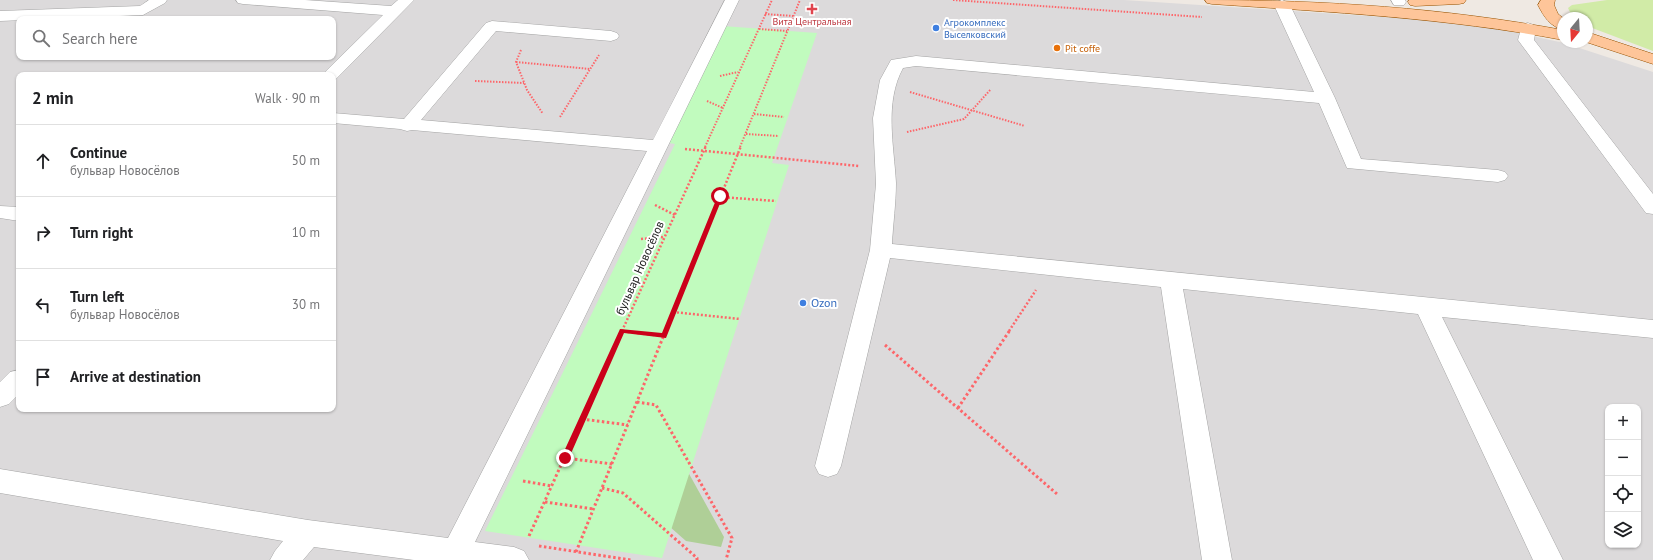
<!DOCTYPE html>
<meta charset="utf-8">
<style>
:root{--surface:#fff;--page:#f2f2f2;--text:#202124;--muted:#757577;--line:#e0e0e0}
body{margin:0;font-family:"PT Sans",sans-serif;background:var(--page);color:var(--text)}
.controls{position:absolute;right:12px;bottom:12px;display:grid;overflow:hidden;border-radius:8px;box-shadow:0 1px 3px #0004}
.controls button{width:36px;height:36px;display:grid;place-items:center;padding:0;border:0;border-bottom:1px solid var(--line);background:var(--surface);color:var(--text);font:20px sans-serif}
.compass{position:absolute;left:1557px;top:12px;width:36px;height:36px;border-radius:50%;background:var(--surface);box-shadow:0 1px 3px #0004;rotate:198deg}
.stop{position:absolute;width:12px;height:12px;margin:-9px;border:3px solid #cb001a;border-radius:50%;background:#fff}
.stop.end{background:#cb001a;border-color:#fff;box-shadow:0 1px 4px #0008}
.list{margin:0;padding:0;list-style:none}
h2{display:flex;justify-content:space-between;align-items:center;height:52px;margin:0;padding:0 16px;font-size:17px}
h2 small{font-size:13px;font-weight:400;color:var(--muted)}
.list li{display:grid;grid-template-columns:26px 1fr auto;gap:12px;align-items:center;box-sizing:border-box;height:72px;padding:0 16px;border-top:1px solid var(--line)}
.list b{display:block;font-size:15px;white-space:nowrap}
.list p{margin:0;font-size:13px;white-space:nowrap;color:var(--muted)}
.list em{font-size:13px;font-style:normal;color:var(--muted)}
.icon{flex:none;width:22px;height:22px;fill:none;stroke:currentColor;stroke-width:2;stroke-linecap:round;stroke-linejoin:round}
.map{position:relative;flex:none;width:1653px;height:560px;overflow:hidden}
.search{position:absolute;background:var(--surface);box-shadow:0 1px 3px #0004;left:16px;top:16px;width:320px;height:44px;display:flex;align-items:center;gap:10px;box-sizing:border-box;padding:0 14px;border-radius:8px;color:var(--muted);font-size:15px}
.panel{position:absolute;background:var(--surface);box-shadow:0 1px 3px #0004;left:16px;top:72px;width:320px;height:340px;border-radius:8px}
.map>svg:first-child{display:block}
</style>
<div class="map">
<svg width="1653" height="560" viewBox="0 0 1653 560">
<rect width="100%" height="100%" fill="#efe9e3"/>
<path fill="#dcdadb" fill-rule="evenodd" d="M0 0H1124L1473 23 1564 43 1653 72V560H0ZM19 19H333V57H19ZM19 75H333V409H19ZM1608 407H1638V545H1608Z"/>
<polygon fill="#d1eba7" points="1607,0 1653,0 1653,51 1587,26 1587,18 1573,18 1568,8 1572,5"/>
<polygon fill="#afcf97" points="656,414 724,537 721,547 686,541 636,497"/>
<polygon fill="#c1fbbe" points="722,26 817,33 772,163 789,165 662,558 485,531 675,144 663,142"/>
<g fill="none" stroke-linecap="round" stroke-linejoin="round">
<g stroke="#a4a4a4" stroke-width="1">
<g id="minor">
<polygon points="149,0 167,0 165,3 143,15 0,21 0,11 140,6"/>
<polygon points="236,0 305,0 391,6 398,0 414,0 336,79 333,79 333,75 322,75 383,15 243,4 238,3"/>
<polygon points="725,0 739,0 475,542 514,547 524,551 529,560 414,560 314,547 303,560 270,560 275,551 283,541 0,493 0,469 308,520 448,538 647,151 412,130 407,131 400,129 333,123 333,113 404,119 486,23 492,21 611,31 617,33 619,36 617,39 611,41 496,31 421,120 653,140"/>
<path d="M1282 0 1287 2 1290 5 1335 98 1361 159 1498 170 1505 172 1508 176 1505 180 1498 182 1347 168 1319 103 916 66 903 68C884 103 894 145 896 183 896 203 893 224 892 244L1653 320V338L1442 317 1563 560H1533L1418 314 1183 289 1232 560H1202L1161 287 890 258 841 466 837 474 828 477 819 474 815 466 870 250 876 184 873 118 880 80 891 60 916 56 1314 92 1274 5 1277 2Z"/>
<polygon points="1391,0 1405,0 1406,2 1404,5 1394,5"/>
<polygon points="1528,23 1534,25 1536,28 1534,40 1653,194 1653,214 1646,213 1518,40 1522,25"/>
<polygon points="0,206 19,207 19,221 0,218"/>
<polygon points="19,370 19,394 9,404 0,407 0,382 10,372"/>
</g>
</g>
<g stroke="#975200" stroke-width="1">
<g id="major">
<path d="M1205 0C1325 0 1444 8 1563 30V40C1447 18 1330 12 1212 4L1207 3Z"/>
<polygon points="1409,0 1466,0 1464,3 1459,4 1415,6 1410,5 1408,2"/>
<path d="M1541 0H1555L1554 5 1558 14 1563 18V30C1550 26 1544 17 1538 5Z"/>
<polygon points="1587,32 1653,54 1653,64 1586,42"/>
</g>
</g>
<g stroke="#fd666a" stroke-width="2" stroke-dasharray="1.5 1.5" stroke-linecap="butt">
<polyline points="953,0 1202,17"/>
<polyline points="765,14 793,16"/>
<polyline points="759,29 787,31"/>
<polyline points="521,50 516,62 527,90 543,114"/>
<polyline points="516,62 590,69"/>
<polyline points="720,76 738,72"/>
<polyline points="475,81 524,83"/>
<polyline points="910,92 1025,126"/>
<polyline points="707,101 723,108"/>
<polyline points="754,114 784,117"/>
<polyline points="560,117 599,55"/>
<polyline points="907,132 964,119 991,89"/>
<polyline points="746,134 779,136"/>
<polyline points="705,147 772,0"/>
<polyline points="740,147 800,0"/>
</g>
<g stroke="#fd666a" stroke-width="2.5" stroke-dasharray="2 2" stroke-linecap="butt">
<polyline points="685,149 859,166"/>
<polyline points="720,197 776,201"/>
<polyline points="655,205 675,215"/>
<polyline points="641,239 664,237"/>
<polyline points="673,312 740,319"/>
<polyline points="622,331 706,146"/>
<polyline points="666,331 741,146"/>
<polyline points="1009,331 1036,290"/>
</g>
<g stroke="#fd666a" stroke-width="3" stroke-dasharray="2.5 2.5" stroke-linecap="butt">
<polyline points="622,331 664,336"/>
<polyline points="885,345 1057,494"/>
<polyline points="637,402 656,405 732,538 726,560"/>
<polyline points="958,408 1010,330"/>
<polyline points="582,419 628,425"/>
<polyline points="565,458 612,464"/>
<polyline points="523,481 552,486"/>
<polyline points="602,488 623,493 697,558 697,560"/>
<polyline points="545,502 594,509"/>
<polyline points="529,536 622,330"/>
<polyline points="539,546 631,560"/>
<polyline points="576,552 666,330"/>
</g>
<use href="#minor" fill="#fff" fill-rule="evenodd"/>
<use href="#major" fill="#fec599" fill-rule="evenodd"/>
</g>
<polygon fill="#cb001a" points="718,195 723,196 666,338 624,333 569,458 565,461 562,460 561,458 620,329 662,333"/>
<path fill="#e0444e" stroke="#fff" stroke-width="1.5" d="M810 3h4v4h4v4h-4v4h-4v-4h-4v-4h4z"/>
<g fill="#3f7fe0" stroke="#fff" stroke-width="1.5">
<circle cx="936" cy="28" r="4"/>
<circle cx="803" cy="303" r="4"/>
</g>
<circle fill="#e8710a" stroke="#fff" stroke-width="1.5" cx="1057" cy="48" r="4"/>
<g text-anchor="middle" stroke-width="4" stroke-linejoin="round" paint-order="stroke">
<g font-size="10" fill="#be3a42" stroke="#fff">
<text x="812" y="25">Вита Центральная</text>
</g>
<g font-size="10" fill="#366cbe" stroke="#fff" text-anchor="start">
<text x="944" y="26">Агрокомплекс<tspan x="944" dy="12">Выселковский</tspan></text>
</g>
<g font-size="10" fill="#c56008" stroke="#fff" text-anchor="start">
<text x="1065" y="52">Pit coffe</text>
</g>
<g font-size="12" fill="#1d1d1d" stroke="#fff">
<text transform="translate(640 268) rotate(-66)" y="4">бульвар Новосёлов</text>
</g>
<g font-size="12" fill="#366cbe" stroke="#fff" text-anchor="start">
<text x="811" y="307">Ozon</text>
</g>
</g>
</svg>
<div class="controls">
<button>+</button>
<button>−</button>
<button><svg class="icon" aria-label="locate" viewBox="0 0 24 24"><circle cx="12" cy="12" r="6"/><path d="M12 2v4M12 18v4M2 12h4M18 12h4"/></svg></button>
<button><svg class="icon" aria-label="layers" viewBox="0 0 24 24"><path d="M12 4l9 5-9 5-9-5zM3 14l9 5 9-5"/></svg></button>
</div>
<svg class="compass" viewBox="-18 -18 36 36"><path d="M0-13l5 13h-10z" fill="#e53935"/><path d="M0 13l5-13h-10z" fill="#757577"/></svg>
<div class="stop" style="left:720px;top:196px"></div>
<div class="stop end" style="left:565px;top:458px"></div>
<div class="search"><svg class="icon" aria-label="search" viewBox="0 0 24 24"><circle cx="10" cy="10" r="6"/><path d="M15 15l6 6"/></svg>Search here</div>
<section class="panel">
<h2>2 min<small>Walk · 90 m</small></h2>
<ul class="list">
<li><svg class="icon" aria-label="ahead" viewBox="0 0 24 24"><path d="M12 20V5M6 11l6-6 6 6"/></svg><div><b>Continue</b><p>бульвар Новосёлов</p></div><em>50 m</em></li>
<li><svg class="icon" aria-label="right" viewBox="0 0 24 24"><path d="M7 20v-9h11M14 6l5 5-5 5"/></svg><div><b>Turn right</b></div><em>10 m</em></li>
<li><svg class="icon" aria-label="left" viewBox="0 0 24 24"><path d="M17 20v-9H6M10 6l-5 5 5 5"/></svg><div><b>Turn left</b><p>бульвар Новосёлов</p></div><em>30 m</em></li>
<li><svg class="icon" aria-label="arrive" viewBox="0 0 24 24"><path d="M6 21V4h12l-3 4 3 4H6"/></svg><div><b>Arrive at destination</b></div></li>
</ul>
</section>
</div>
